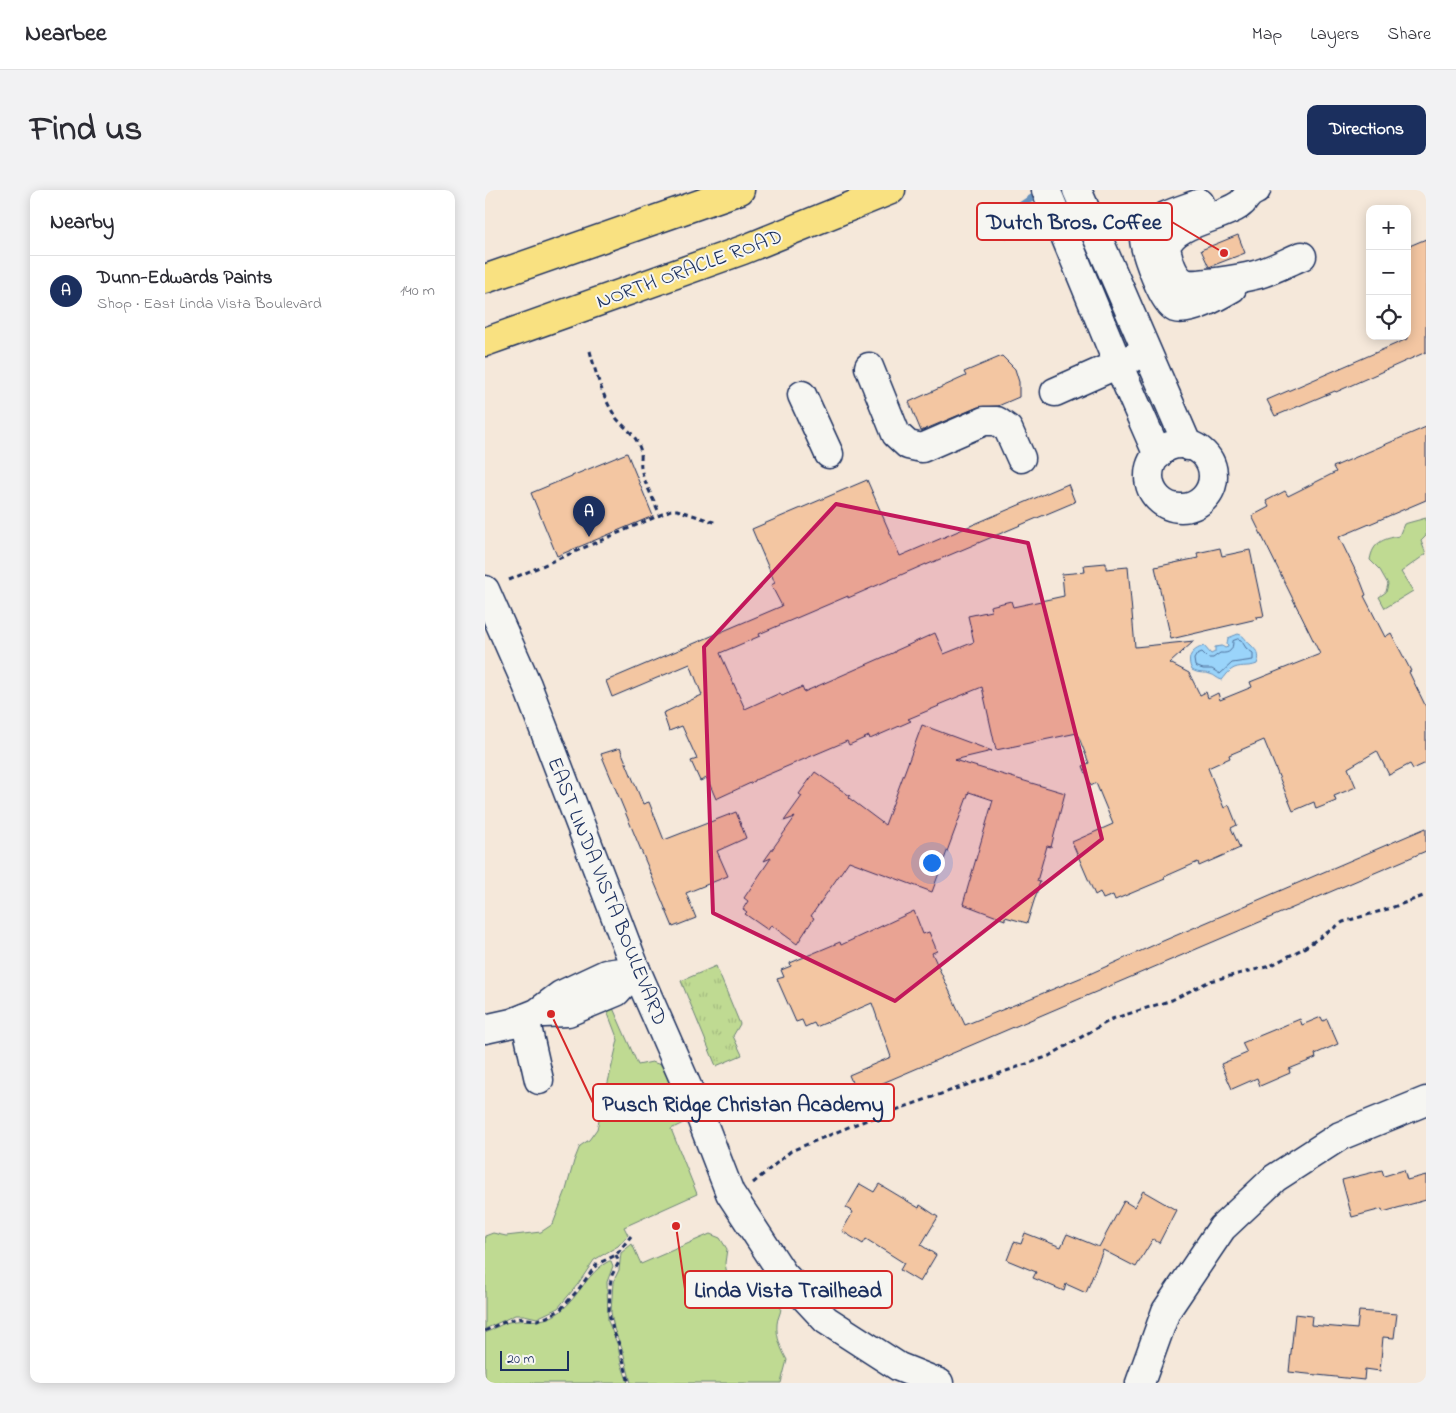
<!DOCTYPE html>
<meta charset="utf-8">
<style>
:root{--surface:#fff;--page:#f2f2f3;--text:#2b2b33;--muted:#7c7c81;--line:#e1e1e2;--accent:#1b2f5e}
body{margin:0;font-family:"Indie Flower",sans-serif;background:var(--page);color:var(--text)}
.controls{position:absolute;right:15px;top:15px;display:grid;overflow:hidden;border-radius:10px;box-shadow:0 2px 12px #0003}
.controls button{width:45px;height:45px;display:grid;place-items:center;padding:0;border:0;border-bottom:1px solid var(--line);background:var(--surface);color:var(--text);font:25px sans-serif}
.scale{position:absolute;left:15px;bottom:12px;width:69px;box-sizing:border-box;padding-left:5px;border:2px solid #1b2f5e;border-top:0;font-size:14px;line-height:18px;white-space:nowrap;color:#1b2f5e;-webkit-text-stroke:4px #f6f6f2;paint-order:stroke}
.you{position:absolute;left:446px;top:672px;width:18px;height:18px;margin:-12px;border:4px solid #fff;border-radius:50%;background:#1a73e8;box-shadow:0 0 0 8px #1a73e833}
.badge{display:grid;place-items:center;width:32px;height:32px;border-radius:50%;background:var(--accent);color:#fff;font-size:16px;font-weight:700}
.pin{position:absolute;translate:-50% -41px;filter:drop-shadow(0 1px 2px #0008)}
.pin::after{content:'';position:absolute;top:26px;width:18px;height:15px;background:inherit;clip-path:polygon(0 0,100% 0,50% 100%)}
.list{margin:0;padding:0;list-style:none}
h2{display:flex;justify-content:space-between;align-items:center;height:65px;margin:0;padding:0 20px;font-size:21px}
h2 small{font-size:16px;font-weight:400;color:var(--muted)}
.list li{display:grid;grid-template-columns:32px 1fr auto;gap:15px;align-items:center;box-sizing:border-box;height:70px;padding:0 20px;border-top:1px solid var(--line)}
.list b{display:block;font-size:19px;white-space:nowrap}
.list p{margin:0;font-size:16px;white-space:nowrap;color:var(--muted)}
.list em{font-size:16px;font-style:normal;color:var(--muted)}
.icon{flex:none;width:28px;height:28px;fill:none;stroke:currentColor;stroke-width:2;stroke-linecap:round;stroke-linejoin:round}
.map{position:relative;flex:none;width:941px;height:1193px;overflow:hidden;border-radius:10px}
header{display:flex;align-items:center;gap:30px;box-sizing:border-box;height:70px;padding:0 25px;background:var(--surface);border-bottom:1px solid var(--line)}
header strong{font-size:24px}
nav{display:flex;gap:28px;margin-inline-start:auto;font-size:18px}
.intro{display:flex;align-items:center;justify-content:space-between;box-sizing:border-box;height:120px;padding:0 30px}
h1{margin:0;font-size:35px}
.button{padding:12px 22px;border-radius:10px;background:var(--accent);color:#fff;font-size:18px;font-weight:700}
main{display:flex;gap:30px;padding:0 30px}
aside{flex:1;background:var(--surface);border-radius:10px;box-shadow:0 2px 12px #0003}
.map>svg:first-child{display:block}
</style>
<header>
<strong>Nearbee</strong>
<nav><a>Map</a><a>Layers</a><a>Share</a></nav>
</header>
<div class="intro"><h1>Find us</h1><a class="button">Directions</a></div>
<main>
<aside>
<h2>Nearby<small></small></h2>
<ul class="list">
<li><span class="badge">A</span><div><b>Dunn-Edwards Paints</b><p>Shop · East Linda Vista Boulevard</p></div><em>140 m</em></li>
</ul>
</aside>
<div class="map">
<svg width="941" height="1193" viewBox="0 0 941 1193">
<defs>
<pattern id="park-tufts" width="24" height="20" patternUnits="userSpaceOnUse" patternTransform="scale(1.25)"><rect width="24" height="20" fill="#bfda92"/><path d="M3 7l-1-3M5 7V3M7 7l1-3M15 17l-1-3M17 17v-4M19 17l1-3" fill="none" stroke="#a4bb80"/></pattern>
</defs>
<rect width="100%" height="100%" fill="#f5e8da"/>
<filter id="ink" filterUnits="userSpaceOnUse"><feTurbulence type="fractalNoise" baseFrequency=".02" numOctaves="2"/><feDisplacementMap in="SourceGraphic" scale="10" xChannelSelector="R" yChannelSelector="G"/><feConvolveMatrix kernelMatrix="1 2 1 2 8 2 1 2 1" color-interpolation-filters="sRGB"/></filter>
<g filter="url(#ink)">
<g fill="#bfda92" stroke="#6d8478">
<path d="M941 328V346L936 351 941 364 916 382 928 401 900 418 894 407 901 402 903 394 895 380 885 370C888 352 898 349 914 346L919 334Z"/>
<polygon points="128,818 153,875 167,872 182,877 204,930 186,939 212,1004 139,1037 143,1045 133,1056 109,1070 93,1094 73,1118 52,1128 39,1125 30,1125 0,1139 0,1046 8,1043 21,1046 56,1042 68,1034 81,1000 89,971 95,956 104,950 112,939 133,850 122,821"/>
<path d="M225 1044 235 1048 242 1059 240 1073 242 1084 251 1090 268 1083C278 1087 295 1106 296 1118 296 1123 292 1129 292 1134 291 1147 296 1159 302 1170L296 1193H146L138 1161 129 1139 126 1122 128 1092 134 1080 136 1063 147 1054 156 1074Z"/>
<path d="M124 1071H126L128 1076 122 1092 123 1131 133 1156 136 1173 143 1193H0V1143C8 1140 15 1134 24 1132 44 1128 58 1135 76 1121 94 1106 103 1082 124 1071Z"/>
</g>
<polygon fill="url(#park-tufts)" stroke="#6d8478" points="231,776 255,834 248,846 257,865 231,876 196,791"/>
<path fill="#9ad4fa" stroke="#6792bc" d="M753 444C761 446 760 451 766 455 772 462 776 464 772 474 763 478 754 474 746 480 742 483 740 487 737 490 732 489 730 485 725 484 718 482 714 484 707 480 701 468 706 460 719 456L726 464 730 462V457L737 456 740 458 743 457 742 454 743 448Z"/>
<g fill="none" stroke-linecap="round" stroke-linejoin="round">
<path stroke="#4e719c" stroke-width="1" d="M753 449 756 450 761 458 768 463V470L747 473 735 484 727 479H718L710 476 709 469 712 464 717 462 723 468H728L735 463C745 464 748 460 748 451Z"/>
<polyline stroke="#6792bc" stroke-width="7" points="522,45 529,20 550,6"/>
</g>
<g fill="#f3c6a2" stroke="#1b2f5e">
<polygon points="753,45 760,63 724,77 716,60"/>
<polygon points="941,49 941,162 851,202 850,201 790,226 782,210 922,149 922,57"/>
<polygon points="517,166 530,179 534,192 534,207 513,216 493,217 436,241 424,212 481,186 479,182"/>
<polygon points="941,237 941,310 854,347 876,392 881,405 879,406 900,447 906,443 926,481 924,482 941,517 941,573 928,579 925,574 904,585 892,561 863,578 871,597 849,606 851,611 831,619 829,612 808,621 779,550 744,565 745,568 723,578 739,618 744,615 752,635 746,638 755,658 714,676 713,672 679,687 680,689 661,697 630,710 628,705 618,709 615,702 610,705 587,652 628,634 611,593 606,596 598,576 604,573 592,543 511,560 497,497 453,515 454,516 423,529 426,531 385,549 384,546 364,555 362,551 270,590 270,591 231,609 222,588 215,591 206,571 212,569 197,536 184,541 178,523 217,505 205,474 127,507 121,491 297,416 286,395 290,393 267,339 382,290 415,366 583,294 590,312 441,375 441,374 363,408 363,406 274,444 275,446 235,463 260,519 295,503 297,506 317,497 319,502 410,462 410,461 450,443 459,464 489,452 483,426 506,421 505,416 526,411 528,417 579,406 577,384 600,382 599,375 621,373 621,379 643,377 650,457 709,451 685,473 704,483 715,505 721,502 723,508 733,503 735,510 767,497 765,492 835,464 767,326 784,317 781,311 800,301 803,306 851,282 848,277"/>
<polygon points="142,263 168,326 72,366 46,303"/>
<polygon points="735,358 737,366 765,360 779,426 771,427 772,429 686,449 670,377 713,368 712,363"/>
<polygon points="437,535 507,561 469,570 580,603 566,657 562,656 552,691 555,692 542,733 520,727 520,730 478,714 508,610 484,602 447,702 364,671 326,726 329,728 312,754 286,735 283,740 260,724 262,722 258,719 263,711 259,708 286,668 279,671 310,627 299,631 317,606 314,604 330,582 365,606 364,608 400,635"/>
<polygon points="135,558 158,614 164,612 179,650 251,622 261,648 232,661 243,686 201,703 211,728 188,737 116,564"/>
<polygon points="941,638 941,661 372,904 364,885 406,867 387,813 331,837 329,833 320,837 317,830 311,832 292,789 299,787 296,780 306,776 305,773 355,752 356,755 429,721 438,744 444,742 452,761 447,763 480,835 600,786 678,751"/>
<polygon points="836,827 838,831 842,829 853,854 830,864 831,868 804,879 805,883 775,896 772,888 747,899 736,874 762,863 757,853 815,829 817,835"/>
<polygon points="897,980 899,986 919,980 922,990 941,985 941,1010 898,1022 897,1019 867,1027 857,990"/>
<polygon points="375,994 389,1002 394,994 434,1018 435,1015 453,1027 436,1055 451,1065 435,1092 415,1080 419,1073 381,1049 378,1054 357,1041 368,1022 361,1018"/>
<polygon points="658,1001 691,1020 674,1053 668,1049 651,1077 618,1060 601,1103 581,1094 579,1101 548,1088 551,1082 522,1070 529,1052 536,1054 540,1043 576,1057 582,1044 614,1057 639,1011 649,1017"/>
<polygon points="874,1121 912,1124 909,1148 898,1147 895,1181 880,1179 879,1190 804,1182 810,1124 827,1126 826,1135 872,1139"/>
</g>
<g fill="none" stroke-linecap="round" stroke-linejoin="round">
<g stroke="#1b2f5e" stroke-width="31">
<g id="minor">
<polyline points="561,0 633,174 673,265"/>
<polyline points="592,0 703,256"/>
<path d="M771 0C759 5 762 10 754 15 734 29 689 32 681 57 683 69 688 88 700 93 710 97 758 88 770 85 786 81 802 72 817 66"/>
<path d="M715 13C700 19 673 26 663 38 660 41 659 45 659 49 660 62 678 113 690 118 704 123 735 105 747 98"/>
<polyline points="384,177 411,244 423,255 437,258 499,231 512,231 523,239 536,268"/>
<polyline points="570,202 649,167"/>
<polyline points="317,205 344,264"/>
<circle cx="696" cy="286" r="32"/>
<polyline points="0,400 42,495 151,780 216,928 245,1003 298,1084 341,1130 414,1177 454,1193"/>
<polyline points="59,823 83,822 131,802 151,780"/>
<polyline points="40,828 54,890"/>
<polyline points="0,839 27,833 52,823 76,805 121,784 151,780"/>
<polyline points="655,1193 681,1121 737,1038 790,988 855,946 941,911"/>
</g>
</g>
<g stroke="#1b2f5e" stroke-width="31">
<g id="highway">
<polyline points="0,89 255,0"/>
<polyline points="0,152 258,60 406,0"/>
</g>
</g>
<g stroke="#1b2f5e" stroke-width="3" stroke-dasharray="5 4" stroke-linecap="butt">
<path d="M105 161C111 184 118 209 132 229 140 238 150 244 154 256 158 265 155 270 156 278 157 287 171 315 175 325L186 320H192L232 333"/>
<polyline points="24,390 175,325"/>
<polyline points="268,993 306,961 371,934 564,866 627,829 687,810 725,791 785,776 819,758 858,732 903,719 941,705"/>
<polyline points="131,1065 134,1072 127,1085 125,1095 124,1124 129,1143 134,1154 144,1193"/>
<polyline points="0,1141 14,1134 32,1128 52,1130 62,1127 75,1120 93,1100 112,1074 131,1065 146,1046"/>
</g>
<use href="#minor" stroke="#f6f6f2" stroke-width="28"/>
<use href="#highway" stroke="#f9e181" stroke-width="28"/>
</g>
</g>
<path fill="#c2185b" fill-opacity="0.2" stroke="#c2185b" stroke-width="4" stroke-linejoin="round" d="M351 314 543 353 617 649 410 811 228 723 219 457Z"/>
<g text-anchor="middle" stroke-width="4" stroke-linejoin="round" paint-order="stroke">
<g font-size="21" fill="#1b2f5e" stroke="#f6f6f2">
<text transform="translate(204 78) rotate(-20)" y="7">NORTH ORACLE ROAD</text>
<text transform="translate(123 701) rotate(68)" y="7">EAST LINDA VISTA BOULEVARD</text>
</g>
</g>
<path fill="none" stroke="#d62828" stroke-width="2" d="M739 63L687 32M66 824L108 913M191 1036L200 1099"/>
<g fill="#d62828" stroke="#f6f6f2" stroke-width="2">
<circle cx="739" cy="63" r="5"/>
<circle cx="66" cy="824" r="5"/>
<circle cx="191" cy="1036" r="5"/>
</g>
<g fill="#f6f6f2" stroke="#d62828" stroke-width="2">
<rect x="492" y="13" width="195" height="37" rx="5"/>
<rect x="108" y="894" width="301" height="37" rx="5"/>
<rect x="200" y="1081" width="207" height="37" rx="5"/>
</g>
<g font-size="22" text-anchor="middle" font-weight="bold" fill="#1b2f5e">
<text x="589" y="39">Dutch Bros. Coffee</text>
<text x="258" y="921">Pusch Ridge Christan Academy</text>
<text x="303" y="1107">Linda Vista Trailhead</text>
</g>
</svg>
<div class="controls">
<button>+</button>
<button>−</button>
<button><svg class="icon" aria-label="locate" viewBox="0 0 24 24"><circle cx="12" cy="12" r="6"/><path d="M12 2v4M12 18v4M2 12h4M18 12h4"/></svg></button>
</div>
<div class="scale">20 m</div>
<div class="you"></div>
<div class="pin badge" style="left:104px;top:347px">A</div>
</div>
</main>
